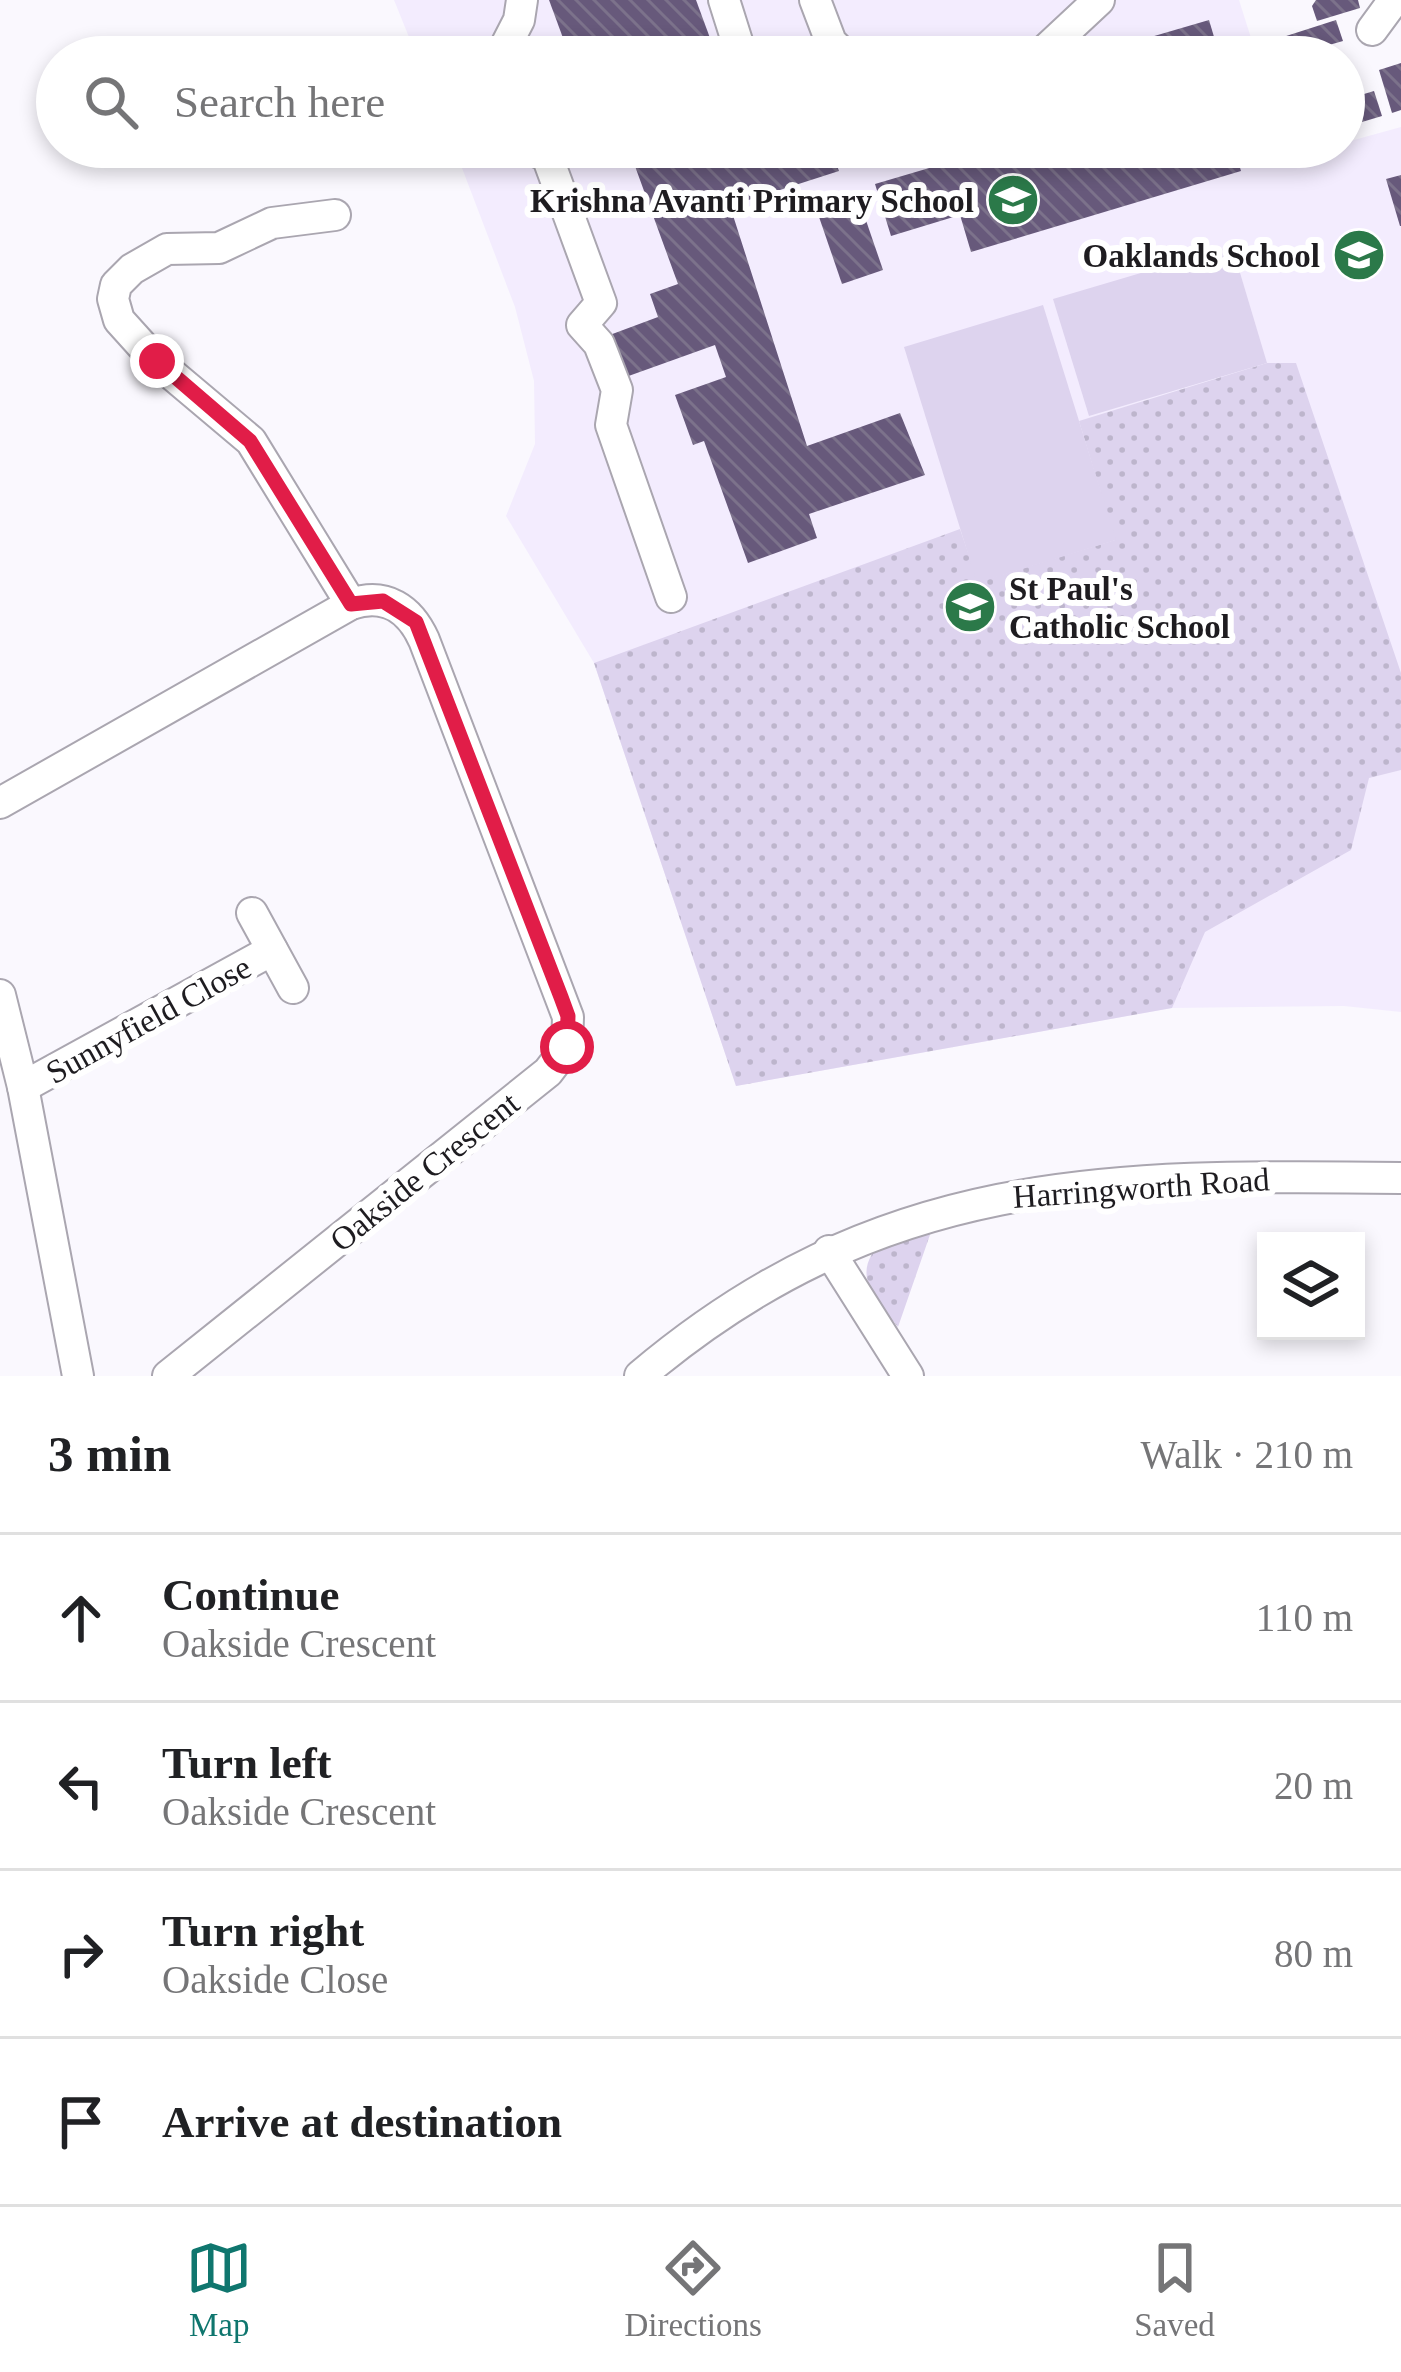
<!DOCTYPE html>
<meta charset="utf-8">
<style>
:root{--surface:#fff;--page:#f6f6f6;--text:#202124;--muted:#757577;--line:#e0e0e0;--accent:#0f766e}
body{margin:0;font-family:"Times New Roman",serif;background:var(--page);color:var(--text)}
.controls{position:absolute;right:36px;bottom:36px;display:grid;overflow:hidden;border-radius:0px;box-shadow:0 6px 18px #0003}
.controls button{width:108px;height:108px;display:grid;place-items:center;padding:0;border:0;border-bottom:3px solid var(--line);background:var(--surface);color:var(--text);font:60px sans-serif}
.stop{position:absolute;width:36px;height:36px;margin:-27px;border:9px solid #e11d48;border-radius:50%;background:#fff}
.stop.end{background:#e11d48;border-color:#fff;box-shadow:0 3px 12px #0008}
.list{margin:0;padding:0;list-style:none}
h2{display:flex;justify-content:space-between;align-items:center;height:156px;margin:0;padding:0 48px;font-size:51px}
h2 small{font-size:39px;font-weight:400;color:var(--muted)}
.list li{display:grid;grid-template-columns:78px 1fr auto;gap:36px;align-items:center;box-sizing:border-box;height:168px;padding:0 48px;border-top:3px solid var(--line)}
.list b{display:block;font-size:45px;white-space:nowrap}
.list p{margin:0;font-size:39px;white-space:nowrap;color:var(--muted)}
.list em{font-size:39px;font-style:normal;color:var(--muted)}
.icon{flex:none;width:66px;height:66px;fill:none;stroke:currentColor;stroke-width:2;stroke-linecap:round;stroke-linejoin:round}
.map{position:relative;flex:none;width:1401px;height:1376px;overflow:hidden}
.search{position:absolute;background:var(--surface);box-shadow:0 6px 18px #0003;left:36px;right:36px;top:36px;height:132px;display:flex;align-items:center;gap:30px;box-sizing:border-box;padding:0 42px;border-radius:66px;color:var(--muted);font-size:45px}
.sheet{height:828px;background:var(--surface)}
nav{display:flex;justify-content:space-around;align-items:center;box-sizing:border-box;height:168px;border-top:3px solid var(--line);background:var(--surface);font-size:33px;color:var(--muted)}
nav a{display:grid;justify-items:center;gap:6px}
nav .on{color:var(--accent)}
.map>svg:first-child{display:block}
</style>
<div class="map">
<svg width="1401" height="1376" viewBox="0 0 1401 1376">
<defs>
<pattern id="grass-dots" width="8" height="8" patternUnits="userSpaceOnUse" patternTransform="scale(3)"><rect width="8" height="8" fill="#ddd3ee"/><path d="M2 2h.1M6 6h.1" fill="none" stroke="#bdb5cc" stroke-width="1.8" stroke-linecap="round"/></pattern>
<pattern id="building-back-hatch" width="6" height="6" patternUnits="userSpaceOnUse" patternTransform="scale(3)"><rect width="6" height="6" fill="#67597b"/><path d="M-1 5l2 2M0 0l6 6M5-1l2 2" fill="none" stroke="#7c728b"/></pattern>
</defs>
<rect width="100%" height="100%" fill="#faf8fe"/>
<g fill="#f3ecfe">
<polygon points="394,0 1239,0 1257,57 417,57"/>
<polygon points="1401,127 1401,1012 1344,1006 1172,1008 736,1086 594,663 506,516 535,444 534,381 515,307 454,147 1285,147 1289,158"/>
</g>
<g fill="url(#grass-dots)">
<polygon points="1267,363 1296,363 1401,673 1401,770 1369,778 1351,850 1205,932 1172,1008 736,1086 594,663 960,529 978,582 1115,540 1079,421"/>
<path d="M932 1229 898 1327C881 1304 855 1282 872 1254Z"/>
</g>
<g fill="#ddd3ee">
<polygon points="1232,246 1267,363 1089,416 1053,299"/>
<polygon points="1043,305 1116,540 977,583 904,347"/>
</g>
<g fill="url(#building-back-hatch)">
<polygon points="549,0 696,0 717,57 570,57"/>
<polygon points="1316,0 1358,0 1360,8 1317,21 1312,6"/>
<polygon points="1209,20 1220,57 1150,57 1144,39"/>
<polygon points="1336,20 1343,41 1329,45 1333,57 1286,57 1280,38"/>
<polygon points="1401,63 1401,110 1392,113 1379,70"/>
<polygon points="1374,91 1382,116 1362,122 1354,97"/>
<polygon points="628,147 830,147 839,171 730,206 807,446 900,413 925,475 809,514 817,538 748,563 704,441 693,445 675,395 726,377 715,345 623,378 607,336 658,317 650,294 678,284"/>
<polygon points="931,147 1077,147 1082,164 1137,147 1234,147 1241,171 971,252 960,215 891,236 875,184 936,166"/>
<polygon points="1401,175 1401,226 1400,226 1386,179"/>
<polygon points="859,200 883,270 842,284 818,214"/>
</g>
<g fill="none" stroke-linecap="round" stroke-linejoin="round">
<g stroke="#aaa6b0" stroke-width="34">
<g id="minor">
<polyline points="724,0 742,57"/>
<polyline points="815,0 831,42 846,57"/>
<polyline points="1372,30 1394,0"/>
<polyline points="500,57 519,20 522,0"/>
<polyline points="1038,57 1099,0"/>
<polyline points="526,147 547,156 601,303 582,325 599,344 617,390 611,425 671,597"/>
<polyline points="335,215 272,223 219,248 167,249 132,269 116,285 113,299 119,320 156,361 251,441 351,604"/>
<path d="M0 803 351 604C386 592 410 609 424 640L568 1017 567 1047 548 1072 168 1376"/>
<polyline points="252,913 293,988"/>
<polyline points="0,995 23,1087 78,1376"/>
<polyline points="23,1087 272,950"/>
<polyline points="829,1251 908,1376"/>
<path d="M640 1376C879 1174 1105 1174 1401 1178"/>
</g>
</g>
<use href="#minor" stroke="#fff" stroke-width="30"/>
</g>
<g fill="none" stroke-linecap="round" stroke-linejoin="round">
<polyline stroke="#e11d48" stroke-width="15" points="157,361 250,441 351,604 383,601 416,622 561,997 568,1016 567,1047"/>
</g>
<defs>
<g id="school-disc" transform="scale(2.7)"><circle r="9.5" fill="#2b7949" stroke="#fff"/><path d="M0-5L7-2L0 1L-7-2ZM-4 1L0 2.5L4 1V4Q0 6-4 4Z" fill="#fff"/></g>
</defs>
<g fill-rule="evenodd">
<use href="#school-disc" x="1013" y="200"/>
<use href="#school-disc" x="1359" y="255"/>
<use href="#school-disc" x="970" y="607"/>
</g>
<g text-anchor="middle" stroke-width="12" stroke-linejoin="round" paint-order="stroke">
<g font-size="33" font-weight="bold" fill="#1e1c20" stroke="#fff" text-anchor="end">
<text x="974" y="212">Krishna Avanti Primary School</text>
<text x="1320" y="267">Oaklands School</text>
<text x="1009" y="600" text-anchor="start">St Paul's<tspan x="1009" dy="38">Catholic School</tspan></text>
</g>
<g font-size="33" fill="#1e1c20" stroke="#fff">
<text transform="translate(148 1019) rotate(-29)" y="12">Sunnyfield Close</text>
<text transform="translate(424 1171) rotate(-39)" y="12">Oakside Crescent</text>
<text transform="translate(1141 1187) rotate(-4)" y="12">Harringworth Road</text>
</g>
</g>
</svg>
<div class="controls">
<button><svg class="icon" aria-label="layers" viewBox="0 0 24 24"><path d="M12 4l9 5-9 5-9-5zM3 14l9 5 9-5"/></svg></button>
</div>
<div class="stop" style="left:567px;top:1047px"></div>
<div class="stop end" style="left:157px;top:361px"></div>
<div class="search"><svg class="icon" aria-label="search" viewBox="0 0 24 24"><circle cx="10" cy="10" r="6"/><path d="M15 15l6 6"/></svg>Search here</div>
</div>
<section class="sheet">
<h2>3 min<small>Walk · 210 m</small></h2>
<ul class="list">
<li><svg class="icon" aria-label="ahead" viewBox="0 0 24 24"><path d="M12 20V5M6 11l6-6 6 6"/></svg><div><b>Continue</b><p>Oakside Crescent</p></div><em>110 m</em></li>
<li><svg class="icon" aria-label="left" viewBox="0 0 24 24"><path d="M17 20v-9H6M10 6l-5 5 5 5"/></svg><div><b>Turn left</b><p>Oakside Crescent</p></div><em>20 m</em></li>
<li><svg class="icon" aria-label="right" viewBox="0 0 24 24"><path d="M7 20v-9h11M14 6l5 5-5 5"/></svg><div><b>Turn right</b><p>Oakside Close</p></div><em>80 m</em></li>
<li><svg class="icon" aria-label="arrive" viewBox="0 0 24 24"><path d="M6 21V4h12l-3 4 3 4H6"/></svg><div><b>Arrive at destination</b></div></li>
</ul>
</section>
<nav>
<a class="on"><svg class="icon" aria-label="map" viewBox="0 0 24 24"><path d="M3 6l6-2 6 2 6-2v14l-6 2-6-2-6 2zM9 4v14M15 6v14"/></svg>Map</a>
<a><svg class="icon" aria-label="directions" viewBox="0 0 24 24"><path d="M12 3l9 9-9 9-9-9zM9 14v-3h6M13 9l2 2-2 2"/></svg>Directions</a>
<a><svg class="icon" aria-label="saved" viewBox="0 0 24 24"><path d="M7 4h10v16l-5-4-5 4z"/></svg>Saved</a>
</nav>
